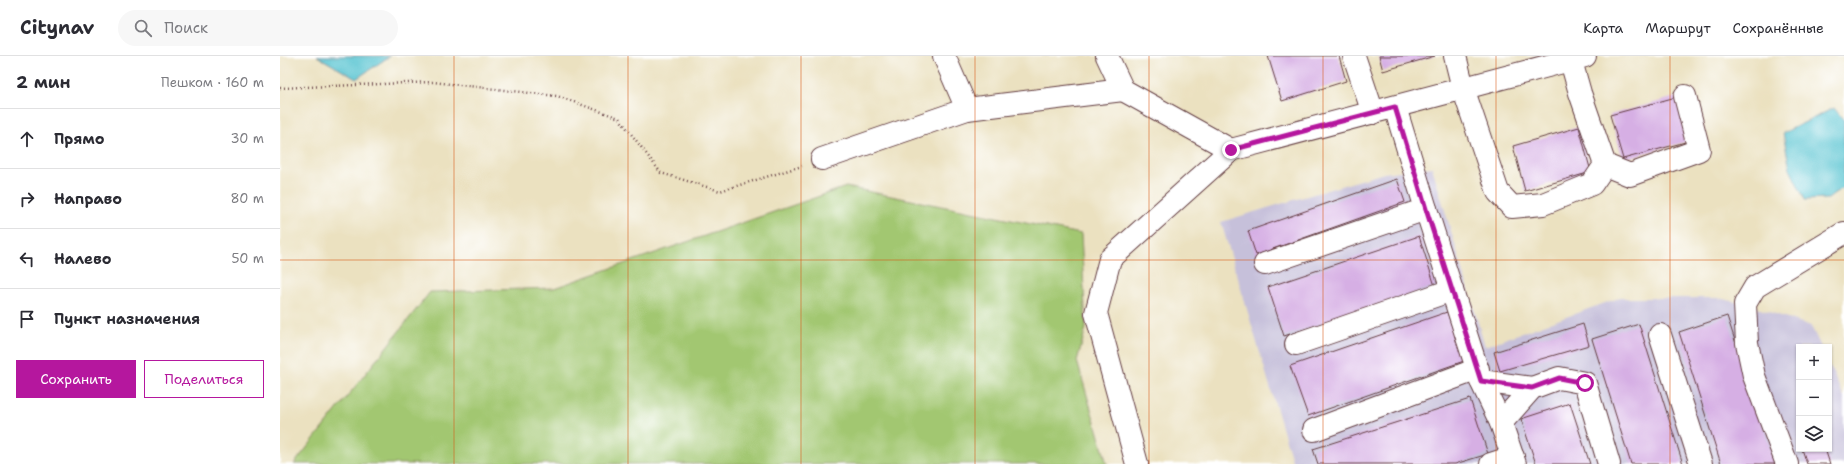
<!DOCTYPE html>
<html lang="ru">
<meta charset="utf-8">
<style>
:root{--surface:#fff;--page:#f7f7f7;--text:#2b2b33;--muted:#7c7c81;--line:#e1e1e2;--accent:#b5179e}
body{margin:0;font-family:"Shantell Sans",sans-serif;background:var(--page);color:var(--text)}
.controls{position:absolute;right:12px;bottom:12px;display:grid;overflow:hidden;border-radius:0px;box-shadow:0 1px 3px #0004}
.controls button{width:36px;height:36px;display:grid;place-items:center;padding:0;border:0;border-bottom:1px solid var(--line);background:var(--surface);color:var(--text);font:20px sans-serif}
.stop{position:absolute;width:12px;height:12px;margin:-9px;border:3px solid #b5179e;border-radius:50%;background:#fff}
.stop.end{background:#b5179e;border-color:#fff;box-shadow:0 1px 4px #0008}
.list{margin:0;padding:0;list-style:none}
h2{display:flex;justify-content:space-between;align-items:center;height:52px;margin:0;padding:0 16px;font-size:17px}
h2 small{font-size:13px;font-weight:400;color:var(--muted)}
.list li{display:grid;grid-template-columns:26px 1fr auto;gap:12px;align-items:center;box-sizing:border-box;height:60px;padding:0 16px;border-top:1px solid var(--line)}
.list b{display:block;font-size:15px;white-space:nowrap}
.list em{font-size:13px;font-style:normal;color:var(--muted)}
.actions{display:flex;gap:8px;padding:12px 16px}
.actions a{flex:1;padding:9px 0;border:1px solid var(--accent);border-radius:0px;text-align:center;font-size:14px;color:var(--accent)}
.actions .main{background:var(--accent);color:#fff}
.icon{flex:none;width:22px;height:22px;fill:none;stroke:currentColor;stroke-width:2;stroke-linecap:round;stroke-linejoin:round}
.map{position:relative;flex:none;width:1564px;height:408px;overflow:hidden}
header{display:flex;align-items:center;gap:24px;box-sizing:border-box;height:56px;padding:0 20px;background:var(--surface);border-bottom:1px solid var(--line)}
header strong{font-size:19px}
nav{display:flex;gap:22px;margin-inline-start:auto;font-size:14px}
.search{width:280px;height:36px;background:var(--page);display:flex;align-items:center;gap:10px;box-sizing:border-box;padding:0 14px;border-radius:22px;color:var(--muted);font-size:15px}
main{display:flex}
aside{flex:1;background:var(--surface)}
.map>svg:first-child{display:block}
</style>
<header>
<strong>Citynav</strong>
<div class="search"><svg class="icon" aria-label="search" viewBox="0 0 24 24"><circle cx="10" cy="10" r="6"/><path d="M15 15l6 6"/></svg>Поиск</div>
<nav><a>Карта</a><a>Маршрут</a><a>Сохранённые</a></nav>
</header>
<main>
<aside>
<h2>2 мин<small>Пешком · 160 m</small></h2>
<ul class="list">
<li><svg class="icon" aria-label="ahead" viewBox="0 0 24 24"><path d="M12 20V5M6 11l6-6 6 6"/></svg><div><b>Прямо</b></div><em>30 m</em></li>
<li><svg class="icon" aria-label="right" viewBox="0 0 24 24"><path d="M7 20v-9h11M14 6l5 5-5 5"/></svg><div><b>Направо</b></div><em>80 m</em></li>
<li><svg class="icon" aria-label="left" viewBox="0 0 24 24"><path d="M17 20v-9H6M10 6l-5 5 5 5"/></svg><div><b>Налево</b></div><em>50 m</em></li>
<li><svg class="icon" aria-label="arrive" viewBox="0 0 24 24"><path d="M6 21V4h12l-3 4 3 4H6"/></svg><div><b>Пункт назначения</b></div></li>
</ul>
<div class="actions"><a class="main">Сохранить</a><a>Поделиться</a></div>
</aside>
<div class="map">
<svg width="1564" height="408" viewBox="0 0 1564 408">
<rect width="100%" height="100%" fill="#fff"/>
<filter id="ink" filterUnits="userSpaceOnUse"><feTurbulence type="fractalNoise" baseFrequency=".025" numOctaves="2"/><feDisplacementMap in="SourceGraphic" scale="8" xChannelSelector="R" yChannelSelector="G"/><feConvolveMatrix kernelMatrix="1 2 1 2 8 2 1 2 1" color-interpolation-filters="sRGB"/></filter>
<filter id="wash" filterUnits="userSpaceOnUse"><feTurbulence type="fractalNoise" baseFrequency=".012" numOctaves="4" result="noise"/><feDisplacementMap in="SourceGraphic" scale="16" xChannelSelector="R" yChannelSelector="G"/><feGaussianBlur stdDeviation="0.9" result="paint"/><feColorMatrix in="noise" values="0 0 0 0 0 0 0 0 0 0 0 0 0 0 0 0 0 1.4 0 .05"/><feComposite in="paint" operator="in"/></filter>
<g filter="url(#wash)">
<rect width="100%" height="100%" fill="#ebe1c0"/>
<polygon fill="#c6c0da" points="1152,111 1205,290 1339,242 1438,242 1465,248 1531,270 1541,291 1519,291 1519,393 1549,393 1549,309 1564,341 1564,408 1013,408 941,166 1104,117"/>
<polygon fill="#a2c771" stroke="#76734e" points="566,131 801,178 806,272 797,305 827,408 14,408 150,236 274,232"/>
<g fill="#58c4d1" stroke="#51727e">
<polygon points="37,0 110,0 76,23"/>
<polygon points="1554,52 1564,64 1564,131 1548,143 1525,144 1510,113 1503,77"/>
</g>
<g id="blocks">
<g fill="#d6afe4">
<polygon points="988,0 1059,0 1066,25 1002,45"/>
<polygon points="1099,0 1155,0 1103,15"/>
<polygon points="1396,41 1409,85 1343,103 1330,59"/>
<polygon points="1299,71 1311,116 1245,135 1233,90"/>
<polygon points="1117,123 1125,146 976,199 968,175"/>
<polygon points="1139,180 1155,230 1004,280 988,231"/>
<polygon points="1167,256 1184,305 1028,360 1010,310"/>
<polygon points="1447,260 1495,408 1441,408 1399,276"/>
<polygon points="1303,268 1309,289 1220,315 1214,296"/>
<polygon points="1359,268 1403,408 1351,408 1312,283"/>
<polygon points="1190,343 1208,398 1175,408 1038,408 1033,393"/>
<polygon points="1290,347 1310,408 1256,408 1241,363"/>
<polygon points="1522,393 1545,393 1550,408 1527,408"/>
</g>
</g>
</g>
<g filter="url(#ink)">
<use href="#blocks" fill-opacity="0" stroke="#623c41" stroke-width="1"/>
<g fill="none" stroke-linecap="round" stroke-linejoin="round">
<g stroke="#623c41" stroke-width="24">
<g id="minor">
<polyline points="664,0 687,53"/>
<polyline points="827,0 843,34 951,94"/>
<polyline points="1074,0 1093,57"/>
<polyline points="1175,0 1183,32 1218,136 1232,151 1263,148 1312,128 1325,109 1300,37 1291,5"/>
<polyline points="1115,51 1146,153 1201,325 1221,367 1235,408"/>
<polyline points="542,103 687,53 843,34"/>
<polyline points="1325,109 1350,119 1419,94 1405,40"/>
<polyline points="985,208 1146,153"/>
<polyline points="1380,279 1421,408"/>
<polyline points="1016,288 1172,234"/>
<polyline points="1201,325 1252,332"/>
<polyline points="1221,367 1252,332 1279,322 1305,327 1329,408"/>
<polyline points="1034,374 1198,313"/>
<polyline points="857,408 816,257 830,203 951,94 1305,0"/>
<polyline points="1211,408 1233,401"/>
<polyline points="1507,408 1474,320 1467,287 1465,248 1475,231 1564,177"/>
</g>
</g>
<polyline stroke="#623c41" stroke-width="2.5" stroke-dasharray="1 3" stroke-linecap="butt" points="0,32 153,26 277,40 339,62 381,117 440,135 522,110"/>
<use href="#minor" stroke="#fff" stroke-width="22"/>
</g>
</g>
<g fill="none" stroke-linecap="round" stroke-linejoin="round" filter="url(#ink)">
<polyline stroke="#b5179e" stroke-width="5" points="951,94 1115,51 1146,153 1201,325 1252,332 1279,322 1305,327"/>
</g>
<path fill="none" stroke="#d8530f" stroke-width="1" stroke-opacity="0.55" d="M174 0V408M348 0V408M521 0V408M695 0V408M869 0V408M1043 0V408M1216 0V408M1390 0V408M0 204H1564"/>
</svg>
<div class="controls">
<button>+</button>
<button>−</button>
<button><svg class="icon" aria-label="layers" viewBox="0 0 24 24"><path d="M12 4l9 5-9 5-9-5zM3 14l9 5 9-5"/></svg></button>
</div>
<div class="stop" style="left:1305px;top:327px"></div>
<div class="stop end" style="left:951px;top:94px"></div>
</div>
</main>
